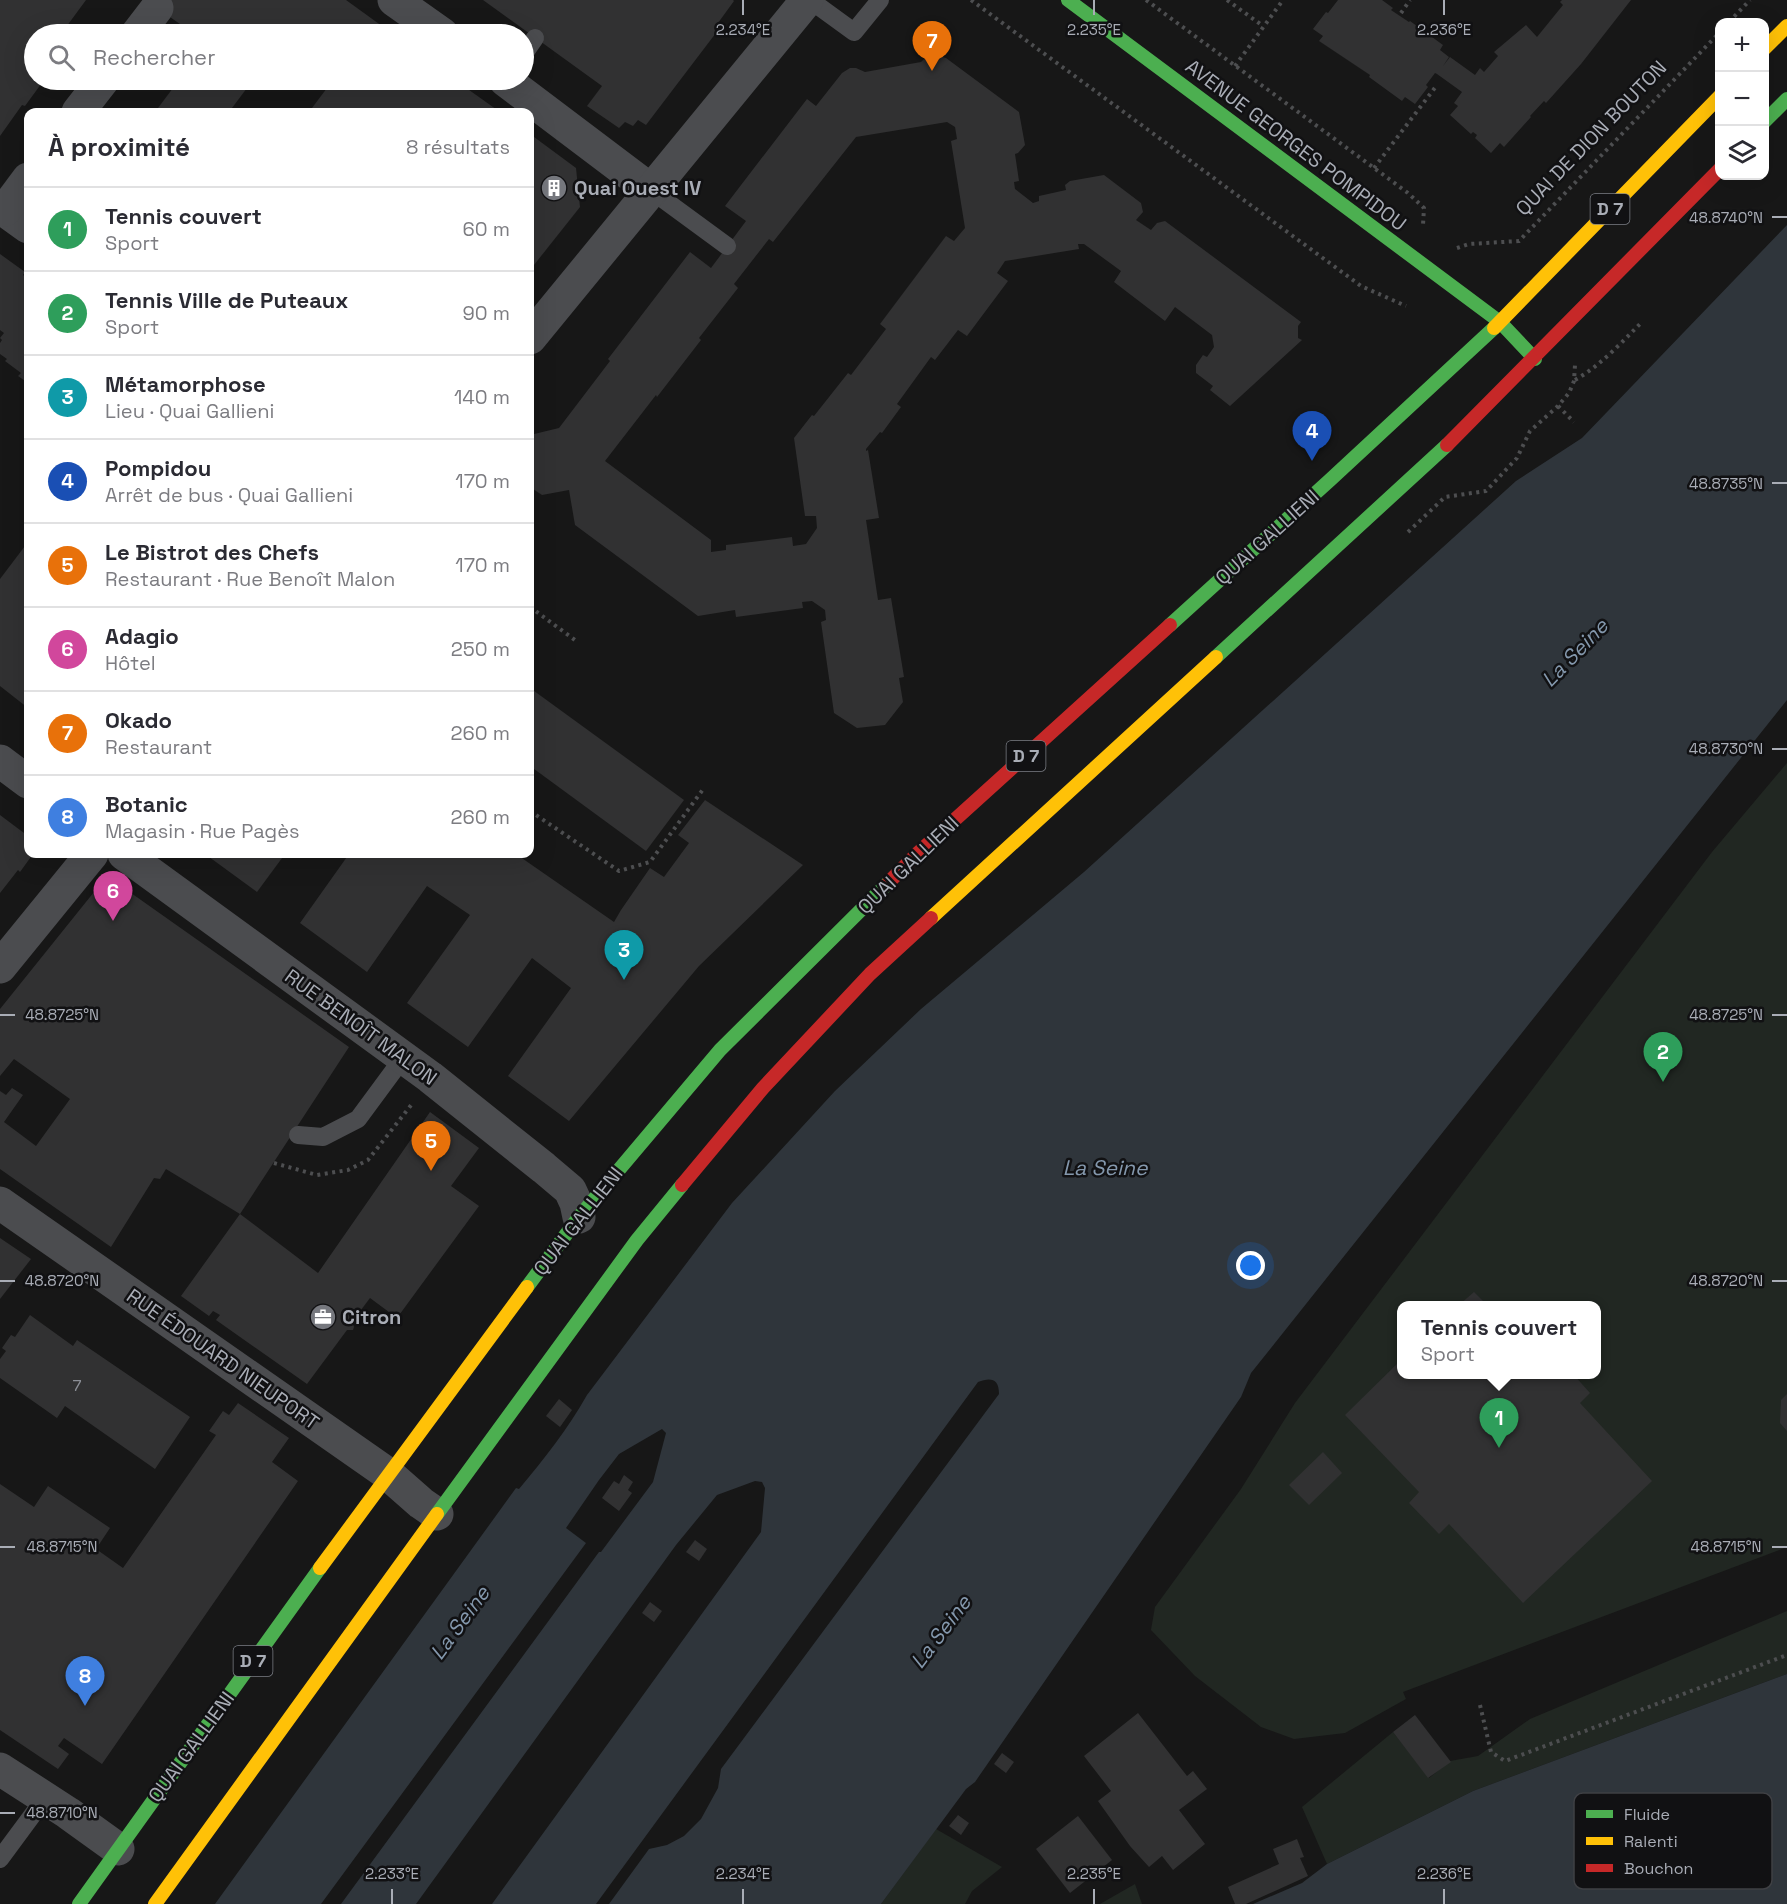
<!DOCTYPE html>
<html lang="fr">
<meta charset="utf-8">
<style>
:root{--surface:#fff;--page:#f7f7f7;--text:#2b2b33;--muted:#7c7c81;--line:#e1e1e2;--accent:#7c3aed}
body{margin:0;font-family:"Space Grotesk",sans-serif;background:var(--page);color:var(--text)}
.controls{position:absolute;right:18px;top:18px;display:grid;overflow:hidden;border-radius:12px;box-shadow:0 6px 24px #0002}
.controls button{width:54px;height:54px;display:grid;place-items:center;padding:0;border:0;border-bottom:2px solid var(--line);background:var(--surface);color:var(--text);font:30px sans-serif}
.you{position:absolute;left:1251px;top:1266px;width:21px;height:21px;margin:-15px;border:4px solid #fff;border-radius:50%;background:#1a73e8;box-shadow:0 0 0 9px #1a73e833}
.badge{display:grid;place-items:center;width:39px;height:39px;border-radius:50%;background:var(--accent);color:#fff;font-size:20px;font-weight:700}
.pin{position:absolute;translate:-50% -50px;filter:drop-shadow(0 2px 3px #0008)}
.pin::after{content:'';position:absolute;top:32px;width:21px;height:18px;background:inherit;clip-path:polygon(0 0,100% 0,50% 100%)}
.popup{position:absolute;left:1397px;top:1301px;width:204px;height:78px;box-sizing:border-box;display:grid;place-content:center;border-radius:12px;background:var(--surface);filter:drop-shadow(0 2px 4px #0005);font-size:20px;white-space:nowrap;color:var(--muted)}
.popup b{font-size:22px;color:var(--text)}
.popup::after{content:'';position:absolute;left:50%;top:100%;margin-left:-12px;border:12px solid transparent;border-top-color:var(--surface)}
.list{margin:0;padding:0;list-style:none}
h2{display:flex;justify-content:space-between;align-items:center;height:78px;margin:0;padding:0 24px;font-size:26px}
h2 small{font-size:20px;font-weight:400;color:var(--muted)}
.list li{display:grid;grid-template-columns:39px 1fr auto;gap:18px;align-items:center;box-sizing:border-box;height:84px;padding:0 24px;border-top:2px solid var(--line)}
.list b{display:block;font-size:22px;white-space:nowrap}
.list p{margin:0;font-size:20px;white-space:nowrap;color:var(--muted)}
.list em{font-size:20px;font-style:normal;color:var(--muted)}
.icon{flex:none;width:33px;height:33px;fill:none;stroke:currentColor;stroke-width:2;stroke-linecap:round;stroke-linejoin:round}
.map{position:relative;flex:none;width:1787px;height:1904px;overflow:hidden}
.search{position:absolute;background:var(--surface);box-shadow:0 6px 24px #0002;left:24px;top:24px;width:510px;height:66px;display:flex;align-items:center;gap:15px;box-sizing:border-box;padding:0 21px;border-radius:33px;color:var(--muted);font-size:22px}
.panel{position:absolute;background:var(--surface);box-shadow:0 6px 24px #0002;left:24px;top:108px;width:510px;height:750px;border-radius:12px}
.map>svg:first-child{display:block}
</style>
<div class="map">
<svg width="1787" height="1904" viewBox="0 0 1787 1904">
<rect width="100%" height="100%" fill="#171717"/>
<g fill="#212722" fill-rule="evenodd">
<path d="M1787 763V1547L1403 1692 1406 1699 1345 1733 1294 1739 1261 1727 1195 1676 1151 1630 1155 1607 1241 1489 1295 1403 1712 852ZM1402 1306H1597V1374H1402Z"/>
<polygon points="1787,1611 1787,1674 1473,1791 1327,1864 1302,1807 1393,1732 1429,1778 1450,1761 1478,1756 1530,1719"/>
<polygon points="936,1829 1002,1867 972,1891 965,1904 881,1904"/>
<polygon points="1135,1884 1142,1904 1100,1904"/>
</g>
<g fill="#2f353b">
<path d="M1787 225V700L1251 1373 1241 1397 975 1782 966 1789 881 1904H609L649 1849 667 1845 684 1836 701 1819 718 1788 721 1769 999 1394C999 1379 991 1377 978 1382L596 1904H492L761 1532 765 1488 762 1482 755 1481 717 1495 676 1545 416 1904H341L599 1552H601L653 1482 666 1433 662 1429 619 1454 599 1480 566 1528 586 1543 321 1904H215L516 1488 519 1489C544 1459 568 1429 587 1395L732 1203 835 1091 921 1009 1084 872 1516 481 1582 438Z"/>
<polygon points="1787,1674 1787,1904 1253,1904 1302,1883 1327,1864 1473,1791"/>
</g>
<g fill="#313132" fill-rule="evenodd">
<polygon points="0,0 86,0 61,34 34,34 34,80 44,80 25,106 22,105 0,136"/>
<polygon points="146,0 346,0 393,34 194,34"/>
<polygon points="483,0 733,0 734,1 718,23 722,25 646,125 638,120 633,126 625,122 619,128 587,106 602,86"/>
<polygon points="1338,0 1382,0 1393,8 1391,10 1409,22 1410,21 1443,45 1440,50 1449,57 1443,66 1450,57 1475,75 1480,68 1484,72 1498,56 1494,52 1526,25 1537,37 1563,5 1560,2 1562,0 1631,0 1581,64 1546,103 1544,101 1530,116 1531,117 1504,147 1500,143 1491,153 1475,138 1477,135 1473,132 1471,134 1450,115 1458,106 1454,103 1462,92 1437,74 1435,73 1426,85 1428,87 1415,104 1405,97 1402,101 1369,77 1370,75 1319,41 1323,36 1313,29 1326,12 1328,13"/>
<path d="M935 55 946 58 1019 112 1025 145 1018 153 1015 154 1019 181 1014 182 1015 189 1033 203 1039 201V196L1066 190 1065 185 1070 181 1104 175 1141 203 1143 212 1136 220 1151 230 1157 223 1165 221 1301 322 1298 326V338L1302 340 1230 406 1210 390 1213 386 1196 373V365L1203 355 1207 357 1214 347 1212 335 1175 307 1165 321 1114 282 1121 271 1084 244H1078L1079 249 1005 261 997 273 1008 281 967 336 958 330 935 360 931 357 897 404 901 407 882 433 880 432 866 449V451L868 450 879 518 866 520 878 600 891 598 904 677 899 678 903 702 885 725 857 728 834 713 821 622 826 620 825 610 812 601 802 602 803 608 736 617 735 610 698 616 575 525 569 490 542 495 530 487V435L559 428 610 361 608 359 690 252 711 268 746 221 725 206 807 99 816 106 842 73 850 68H856L865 72 921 62 926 57ZM947 122 955 127 957 139 951 141 965 228 954 241 946 236 880 324 886 329 851 375 848 373 814 416 812 415 794 438 805 516H816L817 528 806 544 793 546 792 537 726 545V550L711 552V540L605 461 656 395 657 397 701 340 699 338 738 288 734 284 769 239 773 242 856 137Z"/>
<polygon points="179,80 253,80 229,112 155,112"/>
<polygon points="333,80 455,80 500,112 309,112"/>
<polygon points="530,134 576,168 580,207 530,270"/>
<polygon points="0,254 25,272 23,275 28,279 28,383 18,376 21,373 5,361 7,359 0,354 0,343 2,340 0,338 4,333 0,330"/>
<polygon points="28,542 28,708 0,686 0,579"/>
<polygon points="530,688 684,800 646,851 530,766"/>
<polygon points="705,800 803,865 699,966 569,1121 508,1076 571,988 532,958 468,1047 407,1003 470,915 427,886 367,972 300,923 349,854 516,854 614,922 621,910 650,868 664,877 689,843 678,835"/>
<polygon points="0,815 28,836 28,842 25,848 28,851 28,854 33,854 20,872 18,870 0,893"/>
<polygon points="205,854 285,854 257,892"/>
<polygon points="124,888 349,1047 240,1214 318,1273 430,1112 479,1148 451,1186 479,1206 397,1318 370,1298 352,1322 354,1327 353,1330 347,1330 307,1384 216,1320 220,1315 213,1311 209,1316 181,1296 240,1214 166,1169 160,1179 154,1178 111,1247 0,1169 0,1091 6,1095 12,1088 23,1095 4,1122 36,1146 70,1099 14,1059 0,1076 0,1009 94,892"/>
<polygon points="0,1238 31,1259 0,1299"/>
<polygon points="1474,1292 1487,1305 1459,1305"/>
<polygon points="30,1315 73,1346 77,1340 190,1417 155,1469 65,1406 57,1418 0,1378 0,1359 6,1351 2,1348 11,1335 15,1337"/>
<polygon points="1401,1360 1402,1374 1573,1374 1590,1393 1580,1403 1652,1481 1523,1603 1449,1524 1439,1534 1409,1503 1419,1492 1345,1415"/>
<polygon points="1787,1394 1787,1431 1780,1423 1781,1400"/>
<polygon points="559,1399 572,1410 560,1427 546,1416"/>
<polygon points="238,1403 289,1438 272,1462 298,1481 102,1764 64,1738 58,1746 69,1754 58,1769 0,1730 0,1484 34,1507 48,1486 110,1528 96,1549 123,1568 216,1435 209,1431 223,1411 229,1415"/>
<polygon points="1323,1452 1342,1473 1309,1505 1289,1485"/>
<polygon points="624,1475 633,1482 628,1490 632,1493 619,1511 602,1498 614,1481 619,1484"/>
<polygon points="695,1540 707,1549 699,1561 686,1552"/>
<polygon points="650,1602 662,1611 654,1622 642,1613"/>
<polygon points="1138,1713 1187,1776 1193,1771 1207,1789 1179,1810 1205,1844 1173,1870 1162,1856 1149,1867 1130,1846 1098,1801 1111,1791 1084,1756"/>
<polygon points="1415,1715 1451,1762 1428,1778 1393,1732"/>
<polygon points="1002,1753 1014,1762 1006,1773 994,1764"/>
<polygon points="958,1815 969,1823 961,1835 949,1826"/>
<polygon points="1078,1816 1112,1860 1070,1893 1036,1849"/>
<polygon points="1297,1839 1304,1857 1300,1858 1308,1876 1246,1904 1235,1904 1228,1887 1279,1864 1273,1849"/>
</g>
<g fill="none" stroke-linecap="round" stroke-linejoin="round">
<g stroke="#4d4e50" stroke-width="4" stroke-dasharray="3 4.5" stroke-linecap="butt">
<polyline points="971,0 1361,286 1406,306"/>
<polyline points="1146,0 1408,193 1424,208 1423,225"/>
<polyline points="1227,0 1263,26"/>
<polyline points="1401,13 1410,0"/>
<polyline points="1729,22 1750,0"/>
<polyline points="1235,66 1283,0"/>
<polyline points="1374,168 1437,85"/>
<polyline points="1457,248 1469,244 1519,241 1720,32"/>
<path d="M1575 380C1600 366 1621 343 1641 323"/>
<polyline points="1558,406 1574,422"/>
<polyline points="1408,532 1445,497 1486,491 1517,458 1530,431 1558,406 1569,393 1574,381 1575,365 1577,363"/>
<polyline points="530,607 575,640"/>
<polyline points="530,811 619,871 650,862 704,788"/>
<polyline points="274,1163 317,1175 348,1170 368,1160 412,1104"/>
<polyline points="1480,1705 1491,1752 1505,1761 1787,1655"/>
</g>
<g stroke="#4b4c4f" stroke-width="18">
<polyline points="810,0 854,32 880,0"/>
<polyline points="524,54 535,38"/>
<polyline points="652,191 727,246"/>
<polyline points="298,1135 323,1137 358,1119 403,1058"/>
<polyline points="0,1859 45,1798"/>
</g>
<g stroke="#4b4c4f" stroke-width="33">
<polyline points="394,0 442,34"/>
<polyline points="137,34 157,8"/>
<polyline points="505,80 652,191"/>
<polyline points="78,112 103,80"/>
<polyline points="0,207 28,227"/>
<polyline points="5,210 28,179"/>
<path d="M530 338C623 226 714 112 807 0"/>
<polyline points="0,761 28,782"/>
<polyline points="124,854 430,1077 544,1168 570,1190 576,1203 579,1217"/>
<polyline points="0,967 92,854"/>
<polyline points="0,1203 388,1474 421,1503 437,1514"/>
<polyline points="0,1769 68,1813 118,1849"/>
</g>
<g stroke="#4caf50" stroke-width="14">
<polyline points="1068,0 1500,322 1535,359"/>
<polyline points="1764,122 1787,99"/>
<polyline points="1170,625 1330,480 1494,328"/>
<polyline points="1216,657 1447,445"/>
<polyline points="527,1287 579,1217 720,1050 889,882"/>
<polyline points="437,1514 637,1240 682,1185"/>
<polyline points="79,1904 320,1568"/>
</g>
<g stroke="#ffc107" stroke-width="14">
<polyline points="1764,49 1787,26"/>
<polyline points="1494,328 1720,96"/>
<polyline points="931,918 1216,657"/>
<polyline points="320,1568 527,1287"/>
<polyline points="155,1904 437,1514"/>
</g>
<g stroke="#c62828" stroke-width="14">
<polyline points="1447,445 1720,169"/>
<polyline points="889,882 918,853 1170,625"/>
<polyline points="682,1185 763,1088 870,974 931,918"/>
</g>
</g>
<path fill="none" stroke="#a9adb6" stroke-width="2" d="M743 0V15M1094 0V15M1444 0V15M1772 217H1787M1772 483H1787M1772 749H1787M0 1015H15M1772 1015H1787M0 1281H15M1772 1281H1787M0 1547H15M1772 1547H1787M0 1813H15M392 1889V1904M743 1889V1904M1094 1889V1904M1444 1889V1904"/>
<defs>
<g id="building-disc" transform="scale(1.35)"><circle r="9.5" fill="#76787e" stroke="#111113"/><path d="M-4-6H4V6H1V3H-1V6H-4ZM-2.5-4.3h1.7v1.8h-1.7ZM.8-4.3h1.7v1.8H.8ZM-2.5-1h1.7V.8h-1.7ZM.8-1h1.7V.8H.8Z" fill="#fff"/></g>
<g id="office-disc" transform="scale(1.35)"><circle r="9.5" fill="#76787e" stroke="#111113"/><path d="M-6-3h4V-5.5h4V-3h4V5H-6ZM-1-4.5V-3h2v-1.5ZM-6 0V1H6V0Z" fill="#fff"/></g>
</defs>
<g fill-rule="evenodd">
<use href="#building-disc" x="554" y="188"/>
<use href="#office-disc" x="323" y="1317"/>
</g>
<g text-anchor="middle" stroke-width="5" stroke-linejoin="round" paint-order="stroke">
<g font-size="16" fill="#8b8e95">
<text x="77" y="1391">7</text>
</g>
<g fill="#111113" stroke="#7b7e85" stroke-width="1.5">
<rect x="1590.5" y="194" width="39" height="30" rx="4.5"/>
<rect x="1006.5" y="741" width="39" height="30" rx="4.5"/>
<rect x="233.5" y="1646" width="39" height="30" rx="4.5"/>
</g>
<g font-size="18" font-weight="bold" fill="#a9adb6">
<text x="1610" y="215">D 7</text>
<text x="1026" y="762">D 7</text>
<text x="253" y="1667">D 7</text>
</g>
<g font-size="20" fill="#a9adb6" stroke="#111113">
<text transform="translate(1591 138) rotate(-46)" y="7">QUAI DE DION BOUTON</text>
<text transform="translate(1296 145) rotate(37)" y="7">AVENUE GEORGES POMPIDOU</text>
<text transform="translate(1267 537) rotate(-42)" y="7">QUAI GALLIENI</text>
<text transform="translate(908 865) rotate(-44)" y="7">QUAI GALLIENI</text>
<text transform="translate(361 1027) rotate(36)" y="7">RUE BENOÎT MALON</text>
<text transform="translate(578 1221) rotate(-52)" y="7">QUAI GALLIENI</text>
<text transform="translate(223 1359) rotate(35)" y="7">RUE ÉDOUARD NIEUPORT</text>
<text transform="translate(191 1747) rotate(-54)" y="7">QUAI GALLIENI</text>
</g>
<g font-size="20" font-weight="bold" fill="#a9adb6" stroke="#111113" text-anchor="start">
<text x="574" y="195">Quai Ouest IV</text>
<text x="342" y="1324">Citron</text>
</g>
<g font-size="21" font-style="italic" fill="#8498ad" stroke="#111113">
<text transform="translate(1575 653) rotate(-46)" y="7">La Seine</text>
<text x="1105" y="1175">La Seine</text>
<text transform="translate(460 1623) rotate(-54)" y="7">La Seine</text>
<text transform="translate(941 1632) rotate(-53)" y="7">La Seine</text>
</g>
</g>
<rect x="1574" y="1793" width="198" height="96" rx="9" fill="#111113" stroke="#3f4044" stroke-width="1.5"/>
<rect x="1586" y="1810" width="27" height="8" fill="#4caf50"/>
<rect x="1586" y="1837" width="27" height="8" fill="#ffc107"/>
<rect x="1586" y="1864" width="27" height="8" fill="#c62828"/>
<g font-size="16" fill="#a9adb6">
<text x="1624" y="1820">Fluide</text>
<text x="1624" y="1847">Ralenti</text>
<text x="1624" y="1874">Bouchon</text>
</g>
<g font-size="15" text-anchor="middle" fill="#a9adb6" stroke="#111113" stroke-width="5" stroke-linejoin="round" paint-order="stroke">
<text x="743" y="35">2.234°E</text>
<text x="1094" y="35">2.235°E</text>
<text x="1444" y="35">2.236°E</text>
<text x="1726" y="223">48.8740°N</text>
<text x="1726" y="489">48.8735°N</text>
<text x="1726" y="754">48.8730°N</text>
<text x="62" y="1020">48.8725°N</text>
<text x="1726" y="1020">48.8725°N</text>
<text x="62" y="1286">48.8720°N</text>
<text x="1726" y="1286">48.8720°N</text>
<text x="62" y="1552">48.8715°N</text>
<text x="1726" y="1552">48.8715°N</text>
<text x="62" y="1818">48.8710°N</text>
<text x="392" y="1879">2.233°E</text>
<text x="743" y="1879">2.234°E</text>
<text x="1094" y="1879">2.235°E</text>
<text x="1444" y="1879">2.236°E</text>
</g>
</svg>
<div class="controls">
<button>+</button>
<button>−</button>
<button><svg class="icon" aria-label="layers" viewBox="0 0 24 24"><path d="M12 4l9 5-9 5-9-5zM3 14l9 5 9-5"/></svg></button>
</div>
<div class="you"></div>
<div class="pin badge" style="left:1499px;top:1448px;background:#2e9e5b">1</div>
<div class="popup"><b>Tennis couvert</b>Sport</div>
<div class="pin badge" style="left:1663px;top:1082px;background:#2e9e5b">2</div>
<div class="pin badge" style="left:624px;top:980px;background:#0f9aa8">3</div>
<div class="pin badge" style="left:1312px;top:461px;background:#1a4fb4">4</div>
<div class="pin badge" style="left:431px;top:1171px;background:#e8710a">5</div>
<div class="pin badge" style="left:113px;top:921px;background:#d1479c">6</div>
<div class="pin badge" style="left:932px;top:71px;background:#e8710a">7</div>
<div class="pin badge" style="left:85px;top:1706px;background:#3f7fe0">8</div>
<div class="search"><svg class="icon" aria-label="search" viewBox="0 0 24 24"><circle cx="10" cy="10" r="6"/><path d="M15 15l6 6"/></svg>Rechercher</div>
<section class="panel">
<h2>À proximité<small>8 résultats</small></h2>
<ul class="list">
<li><span class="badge" style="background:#2e9e5b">1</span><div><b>Tennis couvert</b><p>Sport</p></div><em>60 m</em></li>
<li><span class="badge" style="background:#2e9e5b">2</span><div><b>Tennis Ville de Puteaux</b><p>Sport</p></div><em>90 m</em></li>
<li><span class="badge" style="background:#0f9aa8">3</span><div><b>Métamorphose</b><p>Lieu · Quai Gallieni</p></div><em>140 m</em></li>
<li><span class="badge" style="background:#1a4fb4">4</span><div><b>Pompidou</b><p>Arrêt de bus · Quai Gallieni</p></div><em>170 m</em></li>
<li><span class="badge" style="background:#e8710a">5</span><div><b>Le Bistrot des Chefs</b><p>Restaurant · Rue Benoît Malon</p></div><em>170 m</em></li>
<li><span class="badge" style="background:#d1479c">6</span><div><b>Adagio</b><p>Hôtel</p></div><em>250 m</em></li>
<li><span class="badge" style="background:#e8710a">7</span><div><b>Okado</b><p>Restaurant</p></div><em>260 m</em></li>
<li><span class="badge" style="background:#3f7fe0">8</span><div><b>Botanic</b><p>Magasin · Rue Pagès</p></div><em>260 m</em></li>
</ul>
</section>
</div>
